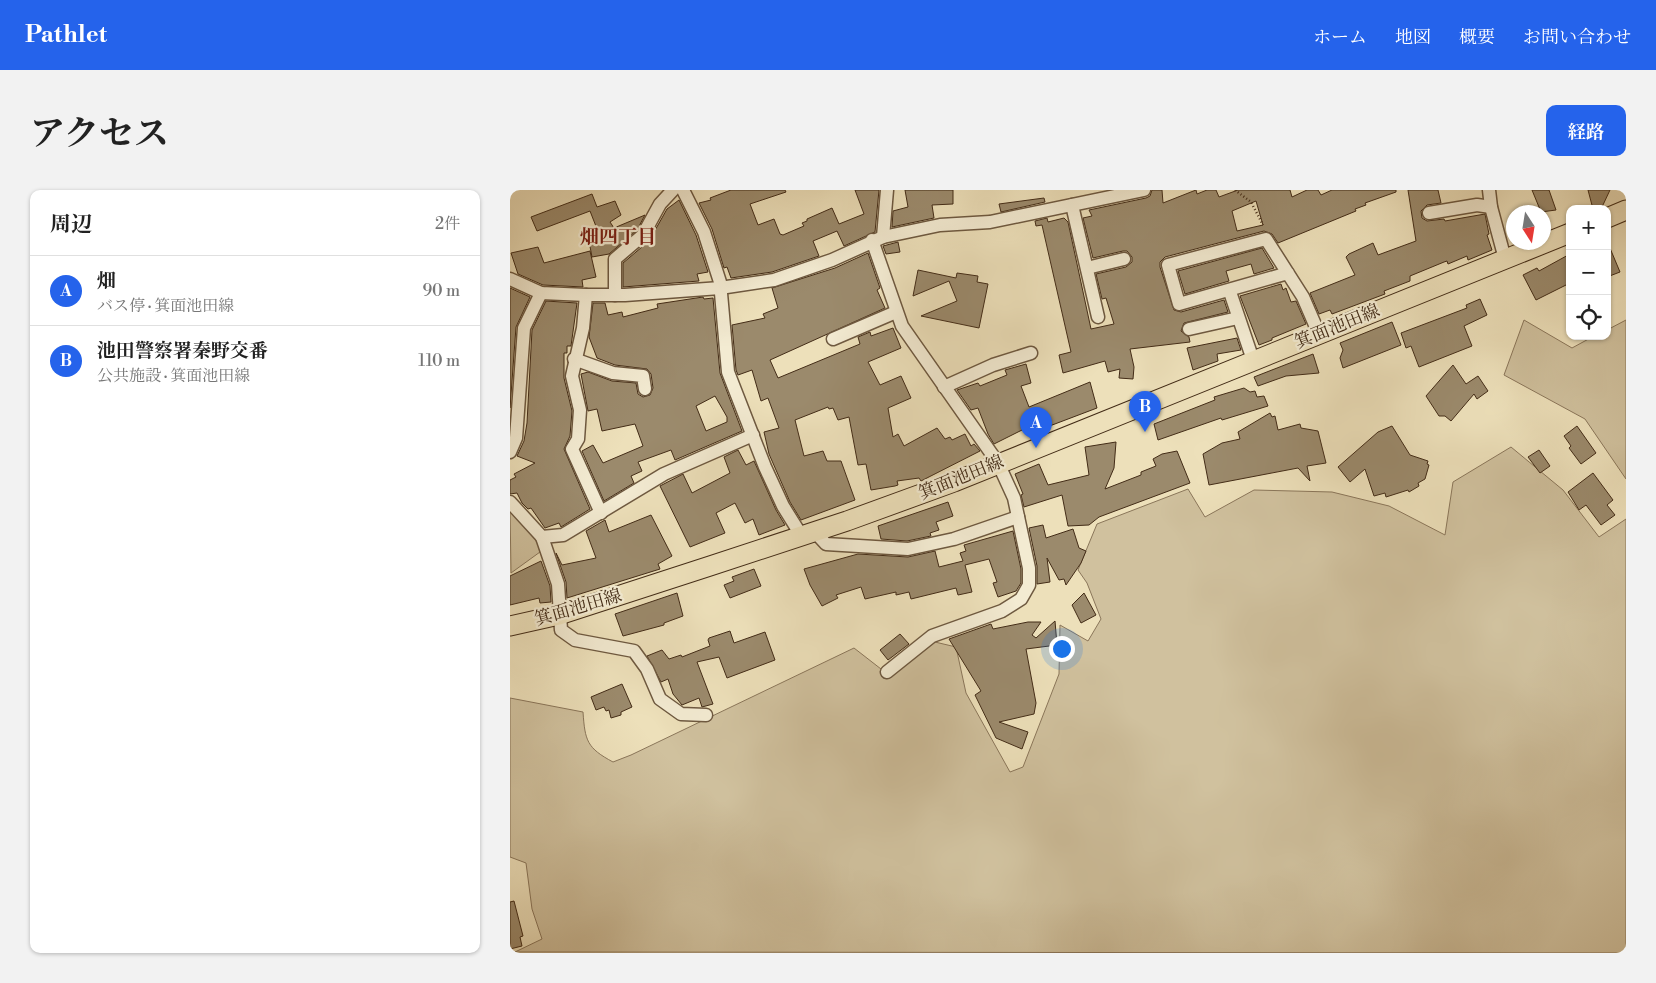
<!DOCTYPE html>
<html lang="ja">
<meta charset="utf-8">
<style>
:root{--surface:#fff;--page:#f2f2f2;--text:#222;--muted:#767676;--line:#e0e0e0;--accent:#2563eb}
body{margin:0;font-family:"Libre Bodoni","Noto Serif JP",serif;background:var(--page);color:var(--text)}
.controls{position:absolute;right:15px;top:15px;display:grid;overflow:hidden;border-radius:10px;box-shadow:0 1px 4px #0004}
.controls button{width:45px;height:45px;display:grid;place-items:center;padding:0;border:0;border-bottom:1px solid var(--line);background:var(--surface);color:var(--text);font:25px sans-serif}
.compass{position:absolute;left:996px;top:15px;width:45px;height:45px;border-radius:50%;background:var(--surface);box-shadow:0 1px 4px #0004;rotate:168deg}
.you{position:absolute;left:551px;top:458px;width:18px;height:18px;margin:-12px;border:4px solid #fff;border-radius:50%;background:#1a73e8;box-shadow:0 0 0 8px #1a73e833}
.badge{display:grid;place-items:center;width:32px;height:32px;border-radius:50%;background:var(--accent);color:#fff;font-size:16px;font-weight:700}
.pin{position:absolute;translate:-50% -41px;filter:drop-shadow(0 1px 2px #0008)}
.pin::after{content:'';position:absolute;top:26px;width:18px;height:15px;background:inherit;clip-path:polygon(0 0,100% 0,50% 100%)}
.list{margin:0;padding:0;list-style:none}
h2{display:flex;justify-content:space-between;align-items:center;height:65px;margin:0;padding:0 20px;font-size:21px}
h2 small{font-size:16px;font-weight:400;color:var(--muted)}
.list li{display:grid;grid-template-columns:32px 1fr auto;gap:15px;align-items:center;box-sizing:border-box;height:70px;padding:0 20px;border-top:1px solid var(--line)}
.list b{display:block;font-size:19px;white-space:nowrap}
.list p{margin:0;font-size:16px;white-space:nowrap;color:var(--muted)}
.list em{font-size:16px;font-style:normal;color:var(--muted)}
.icon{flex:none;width:28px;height:28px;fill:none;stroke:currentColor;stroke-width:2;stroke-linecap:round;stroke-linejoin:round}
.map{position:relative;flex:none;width:1116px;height:763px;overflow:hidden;border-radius:10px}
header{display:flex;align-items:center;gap:30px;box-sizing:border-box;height:70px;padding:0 25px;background:var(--accent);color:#fff}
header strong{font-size:24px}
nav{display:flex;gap:28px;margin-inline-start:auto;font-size:18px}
.intro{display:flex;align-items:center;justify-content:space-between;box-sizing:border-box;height:120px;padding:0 30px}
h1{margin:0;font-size:35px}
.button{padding:12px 22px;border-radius:10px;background:var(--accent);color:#fff;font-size:18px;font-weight:700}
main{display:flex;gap:30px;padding:0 30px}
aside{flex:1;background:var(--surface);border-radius:10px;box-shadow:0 1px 4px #0004}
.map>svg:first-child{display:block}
</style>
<header>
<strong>Pathlet</strong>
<nav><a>ホーム</a><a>地図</a><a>概要</a><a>お問い合わせ</a></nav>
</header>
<div class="intro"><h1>アクセス</h1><a class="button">経路</a></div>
<main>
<aside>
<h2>周辺<small>2件</small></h2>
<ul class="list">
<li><span class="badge">A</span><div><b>畑</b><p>バス停 · 箕面池田線</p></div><em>90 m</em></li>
<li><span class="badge">B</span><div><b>池田警察署秦野交番</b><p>公共施設 · 箕面池田線</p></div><em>110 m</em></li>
</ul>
</aside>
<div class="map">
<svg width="1116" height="763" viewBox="0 0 1116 763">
<rect width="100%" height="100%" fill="#ede0ba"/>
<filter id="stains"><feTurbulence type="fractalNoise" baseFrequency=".004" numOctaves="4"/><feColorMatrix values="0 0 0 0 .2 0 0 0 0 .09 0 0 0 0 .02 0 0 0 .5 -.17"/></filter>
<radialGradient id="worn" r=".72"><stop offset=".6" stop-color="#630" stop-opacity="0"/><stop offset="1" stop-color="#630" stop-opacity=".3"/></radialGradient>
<g fill="#d0c19e" stroke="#8a765a">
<polygon points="1014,130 1062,158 1084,146 1097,146 1097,140 1116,130 1116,289 1075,229 994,185"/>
<path d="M1001 257 1053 300 1089 347 1116 329V763L5 762 32 749 22 719 16 673 0 667V508L73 522C75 551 77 558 103 572L121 565 344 458 380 486 425 452 446 457 456 503 500 582 513 577 549 484 550 435 578 451 591 429 577 393 568 380 587 334 678 299 695 327 744 300 822 302 879 316 935 345 943 292Z"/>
<polygon points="0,318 27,350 30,362 1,383"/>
</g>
<g fill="#9b8a6c" stroke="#432c17" fill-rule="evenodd">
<polygon points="221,0 275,0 276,2 240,14 248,35 264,29 270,44 273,45 294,36 292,33 297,31 297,29 322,18 329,34 354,24 345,0 369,0 365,42 334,56 327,41 303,51 309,66 262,82 221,88 217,77 214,78 202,39 189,13 201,10 200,8"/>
<polygon points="395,0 443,0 443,14 422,15 424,28 382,37 383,21 398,17"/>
<path d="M642 0H652L653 13 686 0 687 4 697 0H706L709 7 728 0H780L782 7 797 0H808L811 5 822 0H886V2L855 13 856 15 845 19 846 21 768 53 762 44 754 41 655 67 650 72V77L664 120 671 122 714 110 718 122 674 133 671 141 679 147 680 152 620 159 624 177 623 189 609 188 610 179 598 182 595 171 553 183 549 165 561 162 532 35 526 36 525 31 537 28 538 32 554 28 558 32 581 139 604 134 596 108 592 109 586 84 616 77 622 72V67L617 61H613L583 68 573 28 582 26 579 20 636 8 640 6ZM746 11 753 35 727 41 722 21Z"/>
<polygon points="898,0 928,0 931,13 917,15 911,21 912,28 917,31 934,29 935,31 975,24 979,44 977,45 982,60 958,70 957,66 938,74 937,71 934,72 900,86 900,91 874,101 875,104 822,124 820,120 809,124 800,103 845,85 836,67 839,64 863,53 868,65 906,51"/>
<polygon points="1022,0 1039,0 1046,20 1031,22"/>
<polygon points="1078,0 1100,0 1092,17 1083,19"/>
<polygon points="82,4 87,17 105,11 111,25 100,32 104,38 135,25 127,40 99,64 82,67 78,46 89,44 80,21 27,41 21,27"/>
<polygon points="534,8 535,12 491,22 489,14"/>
<polygon points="169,10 186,45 198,82 187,84 189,91 113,97 113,73 139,51 157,19"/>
<polygon points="1097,51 1110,82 1097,87"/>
<polygon points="388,52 390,62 376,64 373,56"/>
<polygon points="28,57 34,73 80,61 86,87 72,90 73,97 33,95 8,84 1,63"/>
<polygon points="752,58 764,78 744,84 741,74 716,81 719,91 675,104 668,81"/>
<polygon points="358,63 370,98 367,100 375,118 260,170 268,188 350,154 348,147 360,142 361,146 383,138 391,158 358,172 370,195 391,186 401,208 378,218 383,247 388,244 394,256 427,238 435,249 440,247 442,250 455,244 461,256 464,254 470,261 411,291 409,288 387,291 388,295 385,296 361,300 356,274 348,275 339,227 328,230 323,218 319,219 318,217 285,230 294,266 313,261 317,271 331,271 345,310 291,330 280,312 259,264 254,242 269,238 258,208 251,211 242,180 228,185 226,180 222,135 255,128 253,124 268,118 262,98 325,78"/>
<polygon points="1060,64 1060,93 1026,110 1013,85 1027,78 1029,81"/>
<polygon points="408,80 446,88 447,83 468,86 467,92 478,94 469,138 411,126 447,111 439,91 403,106"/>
<polygon points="771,94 773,100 776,98 781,112 786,111 796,134 762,148 762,150 749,155 730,106"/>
<polygon points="0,98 20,107 6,137 0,218"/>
<path d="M193 107 194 109 203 108 210 183 232 241 165 270 161 260 128 272 132 281 121 286 124 293 94 311 72 261 83 255 93 273 133 256 125 234 92 241 87 219 78 221 71 184 78 182 102 191 126 193 128 204 133 207 140 205 143 198 141 184 137 179 105 175 87 168 79 147 83 113H95L98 125 112 122 113 127 148 118 147 114ZM205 206 217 227V232L196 241 186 216Z"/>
<polygon points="970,109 977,125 954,136 962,156 909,177 901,156 896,158 891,143 957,118 956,115"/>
<polygon points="36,111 67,113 61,156 57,156 57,163 54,163 54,188 62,221 60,246 54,259 80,319 51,337 49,333 35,338 21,318 18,319 12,313 7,303 0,304 0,290 6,287 4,284 25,273 7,266 14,251 17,233 22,140"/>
<polygon points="882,132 891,155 833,178 830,168 833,160 830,153"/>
<polygon points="727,148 731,160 707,164 708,171 683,180 677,158"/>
<polygon points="803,164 809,183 776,186 748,196 744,187"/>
<polygon points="516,174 521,193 511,196 519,217 580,192 587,218 529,240 527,235 514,239 484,254 478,244 468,218 461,220 447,200 468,193 470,196 497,185 495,180"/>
<polygon points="943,175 956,194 968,186 978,201 967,209 964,204 941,231 935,226 929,226 916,206"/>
<polygon points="734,198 740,202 745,201 747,207 754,206 758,216 712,230 711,228 648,250 644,234 705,210 704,207"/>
<polygon points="760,223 762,227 765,226 768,240 790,234 791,238 808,241 816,273 797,276 800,291 788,278 699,295 693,264 712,253 730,249 728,242"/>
<polygon points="882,236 900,265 918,271 917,274 919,275 915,289 908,293 909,296 899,302 898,300 876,307 875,303 864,306 855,279 840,292 828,277 868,242"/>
<polygon points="1067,236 1086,263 1071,274 1059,258 1061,256 1054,246"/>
<polygon points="606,252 604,278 595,299 631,285 631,282 646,276 643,269 652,264 667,261 680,293 589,327 579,335 558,336 552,305 514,317 511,305 513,304 505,284 529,274 538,295 579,285 575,257"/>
<polygon points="228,260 236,275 244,271 266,320 275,335 249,345 243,329 235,333 225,313 206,323 215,343 180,357 150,296 173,284 182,303 220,283 214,267"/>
<polygon points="1029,260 1040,276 1030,283 1018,267"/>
<polygon points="1083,283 1103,310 1097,315 1105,325 1091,335 1076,315 1069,320 1058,302"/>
<polygon points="438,312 443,326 426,332 429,340 420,343 421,346 397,351 371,349 368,336"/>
<polygon points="141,325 162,366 148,374 150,379 57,408 56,392 46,363 52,375 86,368 76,341 95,330 99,342"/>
<polygon points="533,335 536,348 563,339 569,358 576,361 571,373 556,395 554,389 549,390 537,368 540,392 527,394 527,376 519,338"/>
<polygon points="503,341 511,379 511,393 506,401 488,407 483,393 487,392 479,369 455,375 462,402 448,405 446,398 401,409 399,402 386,405 386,402 355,409 351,397 326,405 328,408 312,416 300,395 294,379 348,364 398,367 425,361 429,377 453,371 450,363 456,361 454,355"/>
<polygon points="31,371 40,396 41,412 30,413 29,408 0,415 0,386"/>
<polygon points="244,379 251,396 220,408 214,395 224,391 222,387"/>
<polygon points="167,403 173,426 154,433 154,435 113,446 105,424"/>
<polygon points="574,403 586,425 571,433 562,415"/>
<polygon points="545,431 547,455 516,459 526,513 524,524 489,532 518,542 512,559 486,548 465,505 471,501 439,449 481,434 483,439 518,432 531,432 522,445 526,448"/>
<polygon points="220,441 224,453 255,442 265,470 217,488 209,467 187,472 203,514 192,517 189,508 172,515 163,504 158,489 151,492 137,466 152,460 159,469 171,465 172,467 200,456 198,450 199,448"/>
<polygon points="390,444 399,454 378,470 370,460"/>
<polygon points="112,494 122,517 111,522 111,525 101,528 99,520 96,521 94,517 86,520 81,507"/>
<polygon points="4,711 13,746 10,747 12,756 0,759 0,712"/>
</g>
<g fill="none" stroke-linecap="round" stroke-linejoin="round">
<g stroke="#6e5940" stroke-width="15">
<g id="street">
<polyline points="173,0 194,42 210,92 218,182 255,277 273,316 291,345"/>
<polyline points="979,0 981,17 995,69"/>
<polyline points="562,15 588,127"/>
<polyline points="919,23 967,15 981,17"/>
<polyline points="373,47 377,0"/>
<polyline points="362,50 392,136 488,273 504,308 519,378 519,395 511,409 492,421 422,446 377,482"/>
<polyline points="577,78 614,69"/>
<polyline points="778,83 669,114 658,75 756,49 793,107 809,144"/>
<polyline points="0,89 31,103 76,105 115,105 210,98 264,90 322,70 373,47 430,35 480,32 634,0"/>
<polyline points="720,102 743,170"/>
<polyline points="76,105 73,138 62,186 70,220 68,249 62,259 91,323"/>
<polyline points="105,105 105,69 133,45 150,14 163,0"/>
<polyline points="679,139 728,128"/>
<polyline points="323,149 386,122"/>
<polyline points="64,169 103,183 133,186 135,199"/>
<polyline points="434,197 483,175 521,163"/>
<polyline points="0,262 6,248 14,138 31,103"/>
<polyline points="0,312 32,347 53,345 154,284 243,245"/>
<polyline points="304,341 316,354 398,359 444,349 508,327"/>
<polyline points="32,347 48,394 51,440 65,450 124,461 137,479 150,509 171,524 196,525"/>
</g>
</g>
<g stroke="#432c17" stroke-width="21">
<g id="primary">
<polyline points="1097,28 1116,20"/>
<polyline points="0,436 49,425 200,376 337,331 444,292 1060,43"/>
</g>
</g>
<polyline stroke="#432c17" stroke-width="2.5" stroke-dasharray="1 2.5" stroke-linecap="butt" points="725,0 741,12 753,35"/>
<use href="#street" stroke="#f3ebd2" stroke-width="12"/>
<use href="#primary" stroke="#ede0ba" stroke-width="19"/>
</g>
<g text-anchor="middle" stroke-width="4.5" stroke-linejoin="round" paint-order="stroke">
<g font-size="18" fill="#432c17" stroke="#f3ebd2">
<text transform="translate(827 136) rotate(-22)" y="6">箕面池田線</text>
<text transform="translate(451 287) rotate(-22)" y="6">箕面池田線</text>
<text transform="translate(68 417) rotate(-16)" y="6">箕面池田線</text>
</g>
<g font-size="19" font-weight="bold" fill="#7a1f14" stroke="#f3ebd2">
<text x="108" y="53">畑四丁目</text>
</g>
</g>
<rect width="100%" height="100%" filter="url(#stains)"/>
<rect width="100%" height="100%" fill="url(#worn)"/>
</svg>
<div class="controls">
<button>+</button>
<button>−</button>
<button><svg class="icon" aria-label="locate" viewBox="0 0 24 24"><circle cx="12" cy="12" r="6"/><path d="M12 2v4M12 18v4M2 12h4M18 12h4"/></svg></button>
</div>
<svg class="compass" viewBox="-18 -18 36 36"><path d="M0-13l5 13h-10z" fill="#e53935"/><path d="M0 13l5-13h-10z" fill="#767676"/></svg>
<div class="you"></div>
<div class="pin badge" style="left:526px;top:258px">A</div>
<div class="pin badge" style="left:635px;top:242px">B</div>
</div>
</main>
